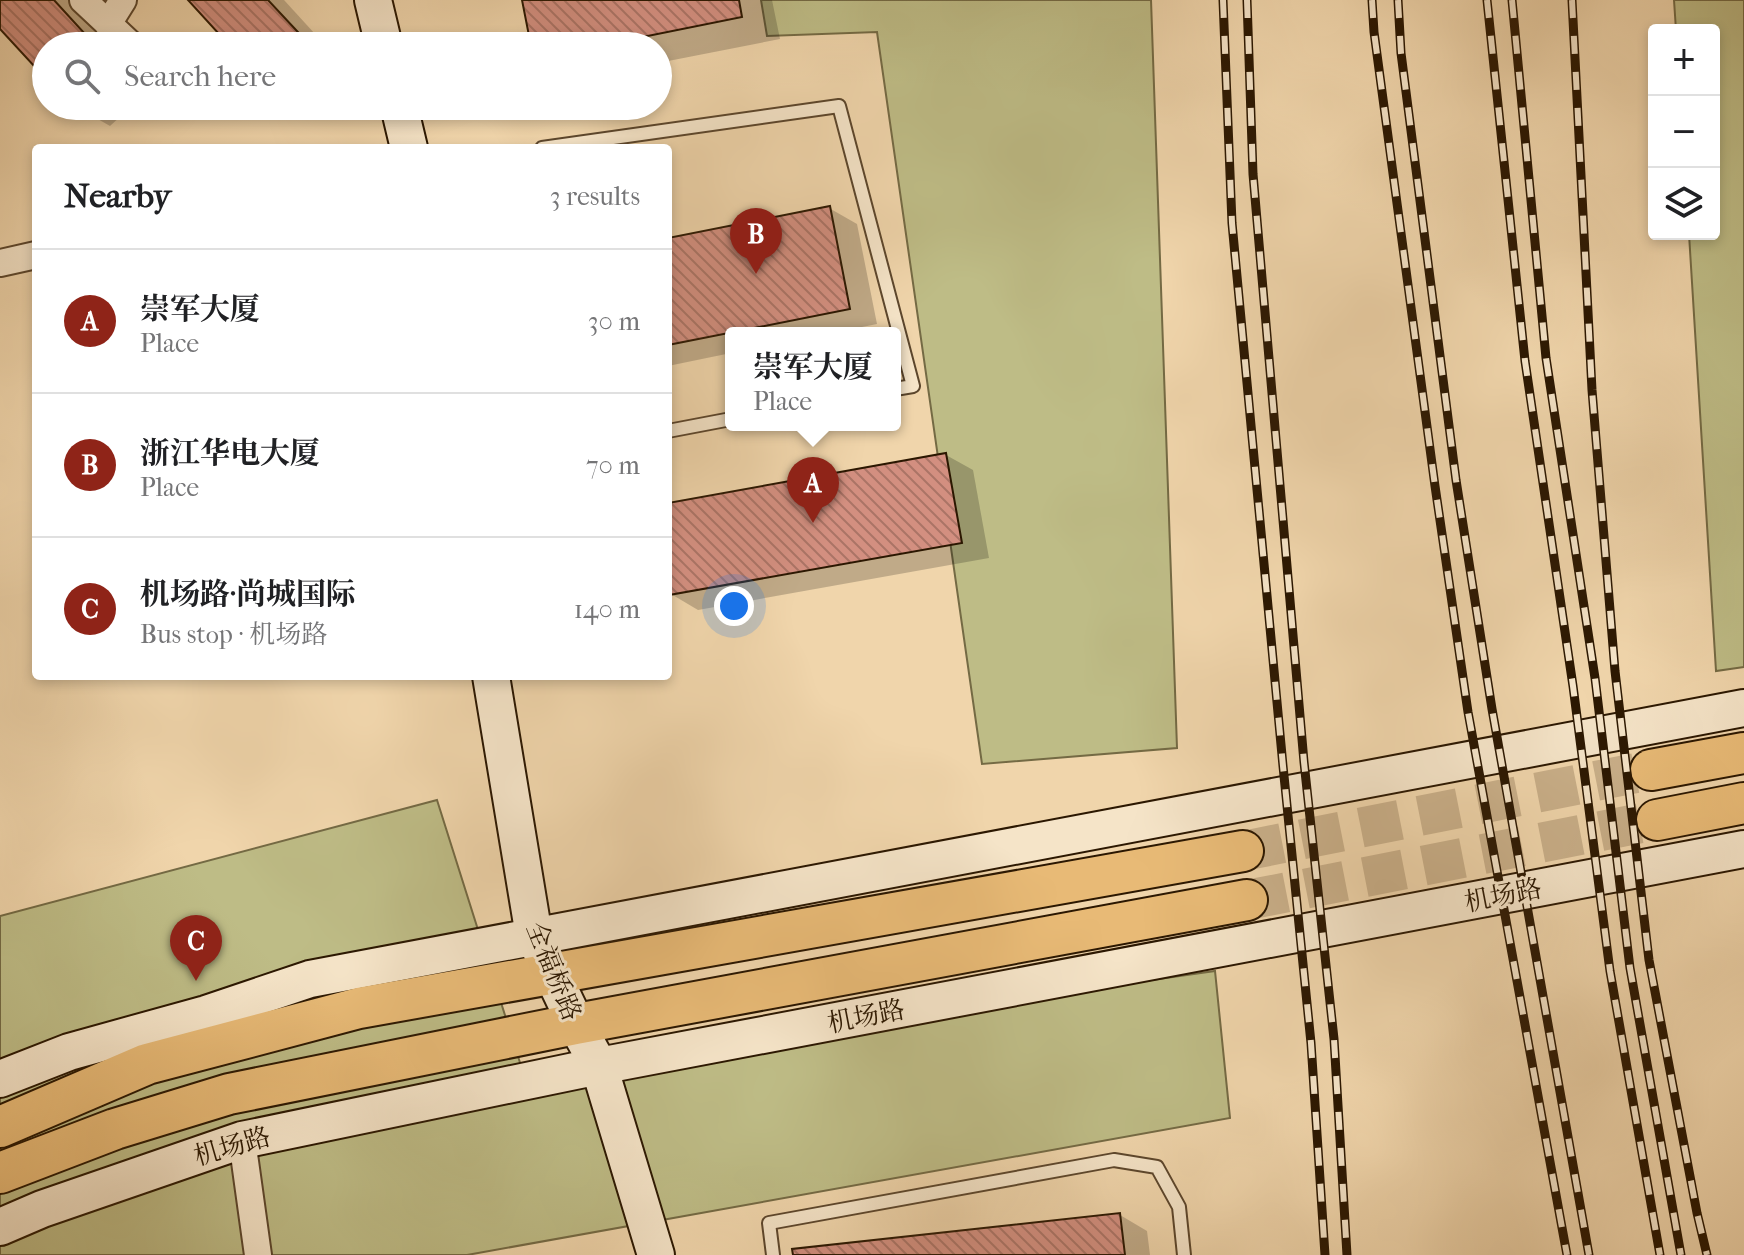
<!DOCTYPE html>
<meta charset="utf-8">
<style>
:root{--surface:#fff;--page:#f6f6f6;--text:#202124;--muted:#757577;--line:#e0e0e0;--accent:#8f2418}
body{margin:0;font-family:"IM FELL French Canon","Noto Serif SC",serif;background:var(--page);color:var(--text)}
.controls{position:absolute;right:24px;top:24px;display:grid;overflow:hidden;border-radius:8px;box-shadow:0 4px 12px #0003}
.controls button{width:72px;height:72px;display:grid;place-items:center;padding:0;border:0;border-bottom:2px solid var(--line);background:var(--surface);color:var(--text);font:40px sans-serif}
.you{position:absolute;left:734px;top:606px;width:28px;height:28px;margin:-20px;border:6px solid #fff;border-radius:50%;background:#1a73e8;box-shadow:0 0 0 12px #1a73e833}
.badge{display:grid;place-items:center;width:52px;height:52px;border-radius:50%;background:var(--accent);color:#fff;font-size:26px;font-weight:700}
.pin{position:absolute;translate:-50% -66px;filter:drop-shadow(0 2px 4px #0008)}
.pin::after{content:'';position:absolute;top:42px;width:28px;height:24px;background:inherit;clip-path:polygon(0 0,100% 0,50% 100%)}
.popup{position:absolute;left:725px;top:327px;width:176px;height:104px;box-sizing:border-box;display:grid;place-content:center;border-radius:8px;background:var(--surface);filter:drop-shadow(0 2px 6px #0005);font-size:26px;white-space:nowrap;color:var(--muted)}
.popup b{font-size:30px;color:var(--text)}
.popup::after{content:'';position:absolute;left:50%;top:100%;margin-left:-16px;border:16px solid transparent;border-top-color:var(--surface)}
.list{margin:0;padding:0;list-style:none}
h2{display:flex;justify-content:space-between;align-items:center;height:104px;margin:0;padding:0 32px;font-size:34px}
h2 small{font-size:26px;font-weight:400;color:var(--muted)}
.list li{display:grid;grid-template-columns:52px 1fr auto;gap:24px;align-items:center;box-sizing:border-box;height:144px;padding:0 32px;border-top:2px solid var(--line)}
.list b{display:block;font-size:30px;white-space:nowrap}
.list p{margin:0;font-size:26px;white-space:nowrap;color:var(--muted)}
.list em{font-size:26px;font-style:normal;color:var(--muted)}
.icon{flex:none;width:44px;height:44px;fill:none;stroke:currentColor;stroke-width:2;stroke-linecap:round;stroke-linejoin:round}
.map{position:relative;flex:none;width:1744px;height:1255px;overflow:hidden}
.search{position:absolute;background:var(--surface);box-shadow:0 4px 12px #0003;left:32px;top:32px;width:640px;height:88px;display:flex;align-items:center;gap:20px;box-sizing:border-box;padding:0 28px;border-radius:44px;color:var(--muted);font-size:30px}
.panel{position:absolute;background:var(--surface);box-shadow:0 4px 12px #0003;left:32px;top:144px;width:640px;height:536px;border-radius:8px}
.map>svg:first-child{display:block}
</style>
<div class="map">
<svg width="1744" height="1255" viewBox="0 0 1744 1255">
<defs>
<pattern id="building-back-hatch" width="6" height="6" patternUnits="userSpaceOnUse" patternTransform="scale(2)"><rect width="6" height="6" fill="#d38f80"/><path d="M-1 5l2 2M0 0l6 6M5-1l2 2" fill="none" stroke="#ab7466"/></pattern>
</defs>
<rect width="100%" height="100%" fill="#f0d5ab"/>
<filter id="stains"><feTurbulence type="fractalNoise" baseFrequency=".0025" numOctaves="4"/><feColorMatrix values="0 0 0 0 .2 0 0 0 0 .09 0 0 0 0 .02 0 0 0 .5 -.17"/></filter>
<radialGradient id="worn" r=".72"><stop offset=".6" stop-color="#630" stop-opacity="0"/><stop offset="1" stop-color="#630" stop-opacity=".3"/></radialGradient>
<g fill="#bebc86" stroke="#746a44" stroke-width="2">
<polygon points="761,0 1151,0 1177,748 982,764 877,32 767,36"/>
<polygon points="1674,0 1744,0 1744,667 1716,671 1689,234 1714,234 1714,30 1676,30"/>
<polygon points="437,800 522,1069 1215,971 1230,1118 467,1255 0,1255 0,916"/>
</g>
<g fill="#0003">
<polygon points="0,0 70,0 112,46 46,46 46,76 0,26"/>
<polygon points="190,0 284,0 326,46 233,46"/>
<polygon points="524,0 772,0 780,39 658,63 658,46 533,46"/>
<polygon points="75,106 132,106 110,126"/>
<polygon points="829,208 857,224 877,324 832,333 731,333 731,353 668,366 668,241"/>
<polygon points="946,455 973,470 989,558 698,610 671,594 668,577 668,505"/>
<polygon points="1120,1215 1147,1231 1150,1255 795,1255"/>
</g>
<g fill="url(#building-back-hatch)" stroke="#2b1701" stroke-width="2">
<polygon points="0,0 54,0 96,46 46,46 46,79 0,29"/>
<polygon points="188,0 268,0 311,46 230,46"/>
<polygon points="522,0 739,0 742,17 598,46 531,46"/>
<polygon points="830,206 850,309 668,345 668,238"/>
<polygon points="946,453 962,543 669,595 668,503"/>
<polygon points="1120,1213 1125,1255 793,1255 792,1249"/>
</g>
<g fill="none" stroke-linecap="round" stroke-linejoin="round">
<g stroke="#c9af89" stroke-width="40" stroke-dasharray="40 20" stroke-linecap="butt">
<polyline points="1243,851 1651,770"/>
<polyline points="1247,900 1657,820"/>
</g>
<g stroke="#5c462c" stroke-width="16">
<g id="lane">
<polyline points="542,148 839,106 913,386 895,389"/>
<polyline points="668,431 731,419"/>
<polyline points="773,1255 769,1223 1114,1160 1157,1167 1179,1207 1184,1255"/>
</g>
</g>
<g stroke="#5c462c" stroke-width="30">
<g id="street">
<polyline points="83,0 132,46"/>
<polyline points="108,24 123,0"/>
<polyline points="0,263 36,255"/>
<polyline points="242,1140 258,1255"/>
</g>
</g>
<g stroke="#2b1701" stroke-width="40">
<g id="secondary">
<polyline points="373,0 384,46"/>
<polyline points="399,106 409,148"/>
<polyline points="491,676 534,936 576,1024 599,1066 656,1255"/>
<polyline points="0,1079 69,1052 206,1014 310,979 1744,708"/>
<polyline points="0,1227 42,1209 242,1140 599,1066 1744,849"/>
</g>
</g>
<g stroke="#2b1701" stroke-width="44">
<g id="primary">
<polyline points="1651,770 1744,753"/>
<polyline points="1657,820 1744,803"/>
<polyline points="0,1127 147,1064 359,1008 1243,851"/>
<polyline points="0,1173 115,1129 229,1094 576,1024 1247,900"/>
</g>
</g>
<use href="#lane" stroke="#f5e4c8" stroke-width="12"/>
<use href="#street" stroke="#f5e4c8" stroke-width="26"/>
<use href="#secondary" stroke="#f5e4c8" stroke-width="36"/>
<use href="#primary" stroke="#e8ba76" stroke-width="40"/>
<g stroke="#2b1701" stroke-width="9">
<g id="rail">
<polyline points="1223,0 1232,223 1283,766 1311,1043 1325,1255"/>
<polyline points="1247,0 1253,174 1304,762 1334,1039 1347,1255"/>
<polyline points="1372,0 1374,32 1435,486 1468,712 1567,1255"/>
<polyline points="1398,0 1401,53 1456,480 1492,709 1589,1255"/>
<polyline points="1487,0 1525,361 1573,686 1610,971 1660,1255"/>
<polyline points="1512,0 1546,358 1595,678 1630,968 1681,1255"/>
<polyline points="1572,0 1592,390 1615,671 1649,960 1697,1213 1707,1255"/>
</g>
</g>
<use href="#rail" stroke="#f5e4c8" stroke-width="6" stroke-dasharray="18" stroke-linecap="butt"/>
</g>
<g text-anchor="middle" stroke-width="6" stroke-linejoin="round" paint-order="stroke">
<g font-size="26" fill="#2b1701" stroke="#f5e4c8">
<text transform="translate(1503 895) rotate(-11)" y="9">机场路</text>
<text transform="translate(554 971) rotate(68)" y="9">全福桥路</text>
<text transform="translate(866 1016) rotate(-11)" y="9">机场路</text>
<text transform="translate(232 1146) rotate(-16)" y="9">机场路</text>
</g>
</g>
<rect width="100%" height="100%" filter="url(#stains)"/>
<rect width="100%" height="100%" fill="url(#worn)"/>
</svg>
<div class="controls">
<button>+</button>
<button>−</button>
<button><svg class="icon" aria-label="layers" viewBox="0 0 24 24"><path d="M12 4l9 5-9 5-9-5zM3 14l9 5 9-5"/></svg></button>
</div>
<div class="you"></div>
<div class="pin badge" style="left:813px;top:523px">A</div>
<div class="popup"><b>崇军大厦</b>Place</div>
<div class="pin badge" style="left:756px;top:274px">B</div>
<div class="pin badge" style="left:196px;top:981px">C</div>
<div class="search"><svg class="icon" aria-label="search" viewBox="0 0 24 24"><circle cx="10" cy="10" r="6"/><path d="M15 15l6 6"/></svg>Search here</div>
<section class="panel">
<h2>Nearby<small>3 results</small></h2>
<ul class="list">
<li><span class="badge">A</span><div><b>崇军大厦</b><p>Place</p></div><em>30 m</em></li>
<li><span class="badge">B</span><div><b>浙江华电大厦</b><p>Place</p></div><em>70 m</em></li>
<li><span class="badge">C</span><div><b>机场路·尚城国际</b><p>Bus stop · 机场路</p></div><em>140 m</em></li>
</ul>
</section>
</div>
